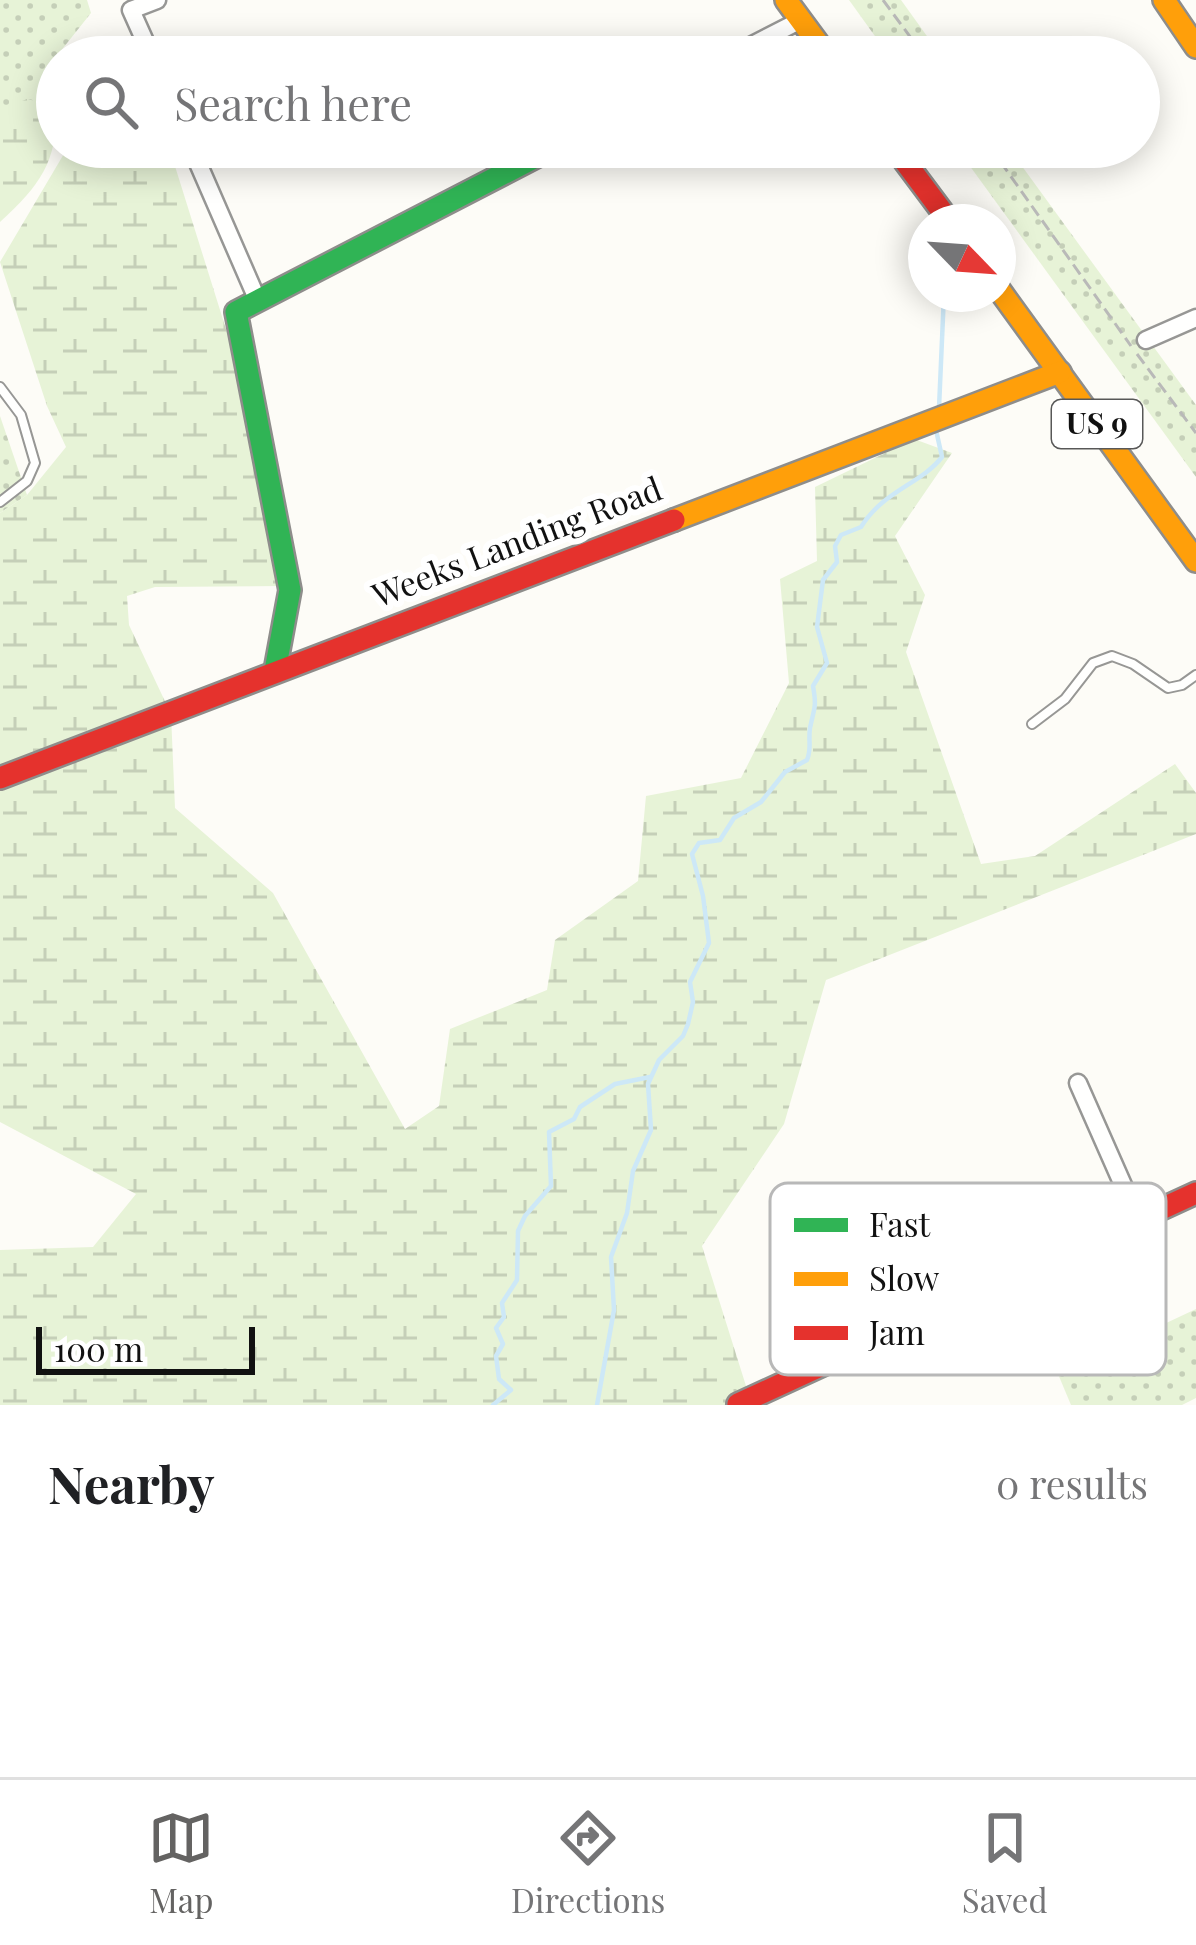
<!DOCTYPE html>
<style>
:root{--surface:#fff;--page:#f2f2f2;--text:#202124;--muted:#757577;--line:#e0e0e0;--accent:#646362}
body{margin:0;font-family:"Playfair Display",serif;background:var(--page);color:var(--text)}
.compass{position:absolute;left:908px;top:204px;width:108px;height:108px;border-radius:50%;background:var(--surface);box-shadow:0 6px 30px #0003;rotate:115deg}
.scale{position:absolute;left:36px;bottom:30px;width:219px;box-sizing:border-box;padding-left:12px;border:6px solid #111;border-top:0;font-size:33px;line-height:42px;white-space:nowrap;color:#111;-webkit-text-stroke:9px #fff;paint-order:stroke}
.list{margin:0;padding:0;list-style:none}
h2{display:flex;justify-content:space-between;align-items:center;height:156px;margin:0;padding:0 48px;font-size:51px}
h2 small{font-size:39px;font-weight:400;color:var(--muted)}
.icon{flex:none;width:66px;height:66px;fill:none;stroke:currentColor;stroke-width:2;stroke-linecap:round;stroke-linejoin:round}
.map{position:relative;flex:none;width:1196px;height:1405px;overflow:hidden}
.search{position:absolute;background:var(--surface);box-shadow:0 6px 30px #0003;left:36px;right:36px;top:36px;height:132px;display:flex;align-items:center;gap:30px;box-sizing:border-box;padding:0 42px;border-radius:66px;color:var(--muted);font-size:45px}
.sheet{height:372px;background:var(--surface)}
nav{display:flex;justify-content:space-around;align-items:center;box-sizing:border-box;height:168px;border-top:3px solid var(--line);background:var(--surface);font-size:33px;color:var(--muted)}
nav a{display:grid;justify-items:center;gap:6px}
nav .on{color:var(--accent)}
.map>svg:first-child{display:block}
</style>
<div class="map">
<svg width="1196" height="1405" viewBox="0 0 1196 1405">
<defs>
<pattern id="grass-dots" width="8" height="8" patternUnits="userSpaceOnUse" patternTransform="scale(3)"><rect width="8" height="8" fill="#e7f3d7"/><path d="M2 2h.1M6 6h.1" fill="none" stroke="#c5cfb8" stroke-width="1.8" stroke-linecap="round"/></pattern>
<pattern id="wetland-marsh" width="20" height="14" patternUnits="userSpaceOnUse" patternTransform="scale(3)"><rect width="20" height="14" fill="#e7f3d7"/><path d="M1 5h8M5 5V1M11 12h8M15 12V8" fill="none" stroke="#c5cfb8"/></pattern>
</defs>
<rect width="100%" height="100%" fill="#fdfcf7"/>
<g fill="url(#grass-dots)">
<polygon points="0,0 87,0 91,13 44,72 33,152 0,197"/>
<polygon points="849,0 901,0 942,57 890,57"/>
<polygon points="956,147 1008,147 1196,405 1196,477"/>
<polygon points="0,416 27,495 0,513"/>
<polygon points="1196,1309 1196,1398 1182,1405 1071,1405 1058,1374"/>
</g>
<g fill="url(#wetland-marsh)">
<path d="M27 99 57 106C57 163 40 185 0 222V110Z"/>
<polygon points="68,147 169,147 246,393 284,586 155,587 127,596 129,625 171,714 175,808 273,893 405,1129 439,1106 450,1029 547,990 555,940 638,881 646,796 741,778 789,683 780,579 817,561 815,487 914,439 952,453 895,536 925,595 906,652 981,864 1035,856 1175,764 1196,793 1196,834 826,980 784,1124 702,1246 752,1405 0,1405 0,1250 93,1247 136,1194 0,1122 0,513 27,495 66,447 47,406 0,262"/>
</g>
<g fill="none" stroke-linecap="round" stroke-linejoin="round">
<g stroke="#cde8f7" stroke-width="4.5">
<polyline points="939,408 944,294"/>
<polyline points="493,1405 511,1390 499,1379 496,1356 503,1344 496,1328 504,1317 502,1303 517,1280 518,1231 525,1216 551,1186 549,1132 574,1119 580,1107 615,1084 650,1077"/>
<path d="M597 1405 614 1310 611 1257 627 1213 633 1171 651 1130 648 1084 659 1060 683 1036 688 1024 693 1002 690 982 709 943 703 896 692 854 699 843 720 840 734 818 761 802 785 772 807 760C812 748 808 741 810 728 814 708 817 708 813 686L827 663 817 627 823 580 837 562 835 546 841 535 861 527C883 491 921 484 942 457L936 430"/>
</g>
<g stroke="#979795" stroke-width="12">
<g id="lane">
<polyline points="0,387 21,415 35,463 27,481 0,502"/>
<polyline points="1032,724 1065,699 1093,663 1112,656 1133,664 1168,688 1182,685 1196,675"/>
</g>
</g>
<g stroke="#979795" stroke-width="21">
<g id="street">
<polyline points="152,57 131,10 157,0"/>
<polyline points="729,57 801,20"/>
<polyline points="191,147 258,301"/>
<polyline points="1146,340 1196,318"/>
<polyline points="1078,1083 1138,1219"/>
</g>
</g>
<g stroke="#8e8d8b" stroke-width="26">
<polyline id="fast" points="275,671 290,590 236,312 555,147"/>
</g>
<g stroke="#8e8d8b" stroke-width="26">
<g id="slow">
<polyline points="786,0 828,57"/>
<polyline points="1164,0 1196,47"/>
<polyline points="998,288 1196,561"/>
<polyline points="674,520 1060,372"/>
</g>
</g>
<g stroke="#8e8d8b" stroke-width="26">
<g id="jam">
<polyline points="894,147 950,222"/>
<polyline points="0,778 674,520"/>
<polyline points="738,1404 1196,1193"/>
</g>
</g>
<g stroke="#b9b9b8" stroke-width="3" stroke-dasharray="12 6" stroke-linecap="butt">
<polyline points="883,0 925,57"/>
<polyline points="990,147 1131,346"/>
<polyline points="1137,354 1196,433"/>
</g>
<use href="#lane" stroke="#fffffe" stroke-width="8"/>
<use href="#street" stroke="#fffffe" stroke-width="16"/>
<use href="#fast" stroke="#30b455" stroke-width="21"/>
<use href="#slow" stroke="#ff9f0a" stroke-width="21"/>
<use href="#jam" stroke="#e5322d" stroke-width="21"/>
</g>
<g text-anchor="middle" stroke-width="12" stroke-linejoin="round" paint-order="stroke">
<rect fill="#fff" stroke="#585858" stroke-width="3" x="1052" y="400" width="90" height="48" rx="9"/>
<g font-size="30" font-weight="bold" fill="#111">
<text x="1097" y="434">US 9</text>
</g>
<g font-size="33" fill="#111" stroke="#fff">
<text transform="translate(517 542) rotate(-21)" y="12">Weeks Landing Road</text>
</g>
</g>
<rect x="770" y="1183" width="396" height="192" rx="18" fill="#fff" stroke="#b8b8b8" stroke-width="3"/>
<rect x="794" y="1218" width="54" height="14" fill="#30b455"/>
<rect x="794" y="1272" width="54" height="14" fill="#ff9f0a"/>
<rect x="794" y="1326" width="54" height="14" fill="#e5322d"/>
<g font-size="33" fill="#111">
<text x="869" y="1237">Fast</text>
<text x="869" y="1291">Slow</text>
<text x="869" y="1345">Jam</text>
</g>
</svg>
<svg class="compass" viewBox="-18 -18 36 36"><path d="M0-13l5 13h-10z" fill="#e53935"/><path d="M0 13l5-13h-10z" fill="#757577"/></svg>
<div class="scale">100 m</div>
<div class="search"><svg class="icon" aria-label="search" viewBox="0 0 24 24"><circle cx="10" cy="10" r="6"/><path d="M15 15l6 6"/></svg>Search here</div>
</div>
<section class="sheet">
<h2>Nearby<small>0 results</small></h2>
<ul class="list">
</ul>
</section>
<nav>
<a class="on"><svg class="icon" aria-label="map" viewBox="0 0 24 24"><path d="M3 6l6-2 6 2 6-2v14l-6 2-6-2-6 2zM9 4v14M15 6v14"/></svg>Map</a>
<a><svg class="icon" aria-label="directions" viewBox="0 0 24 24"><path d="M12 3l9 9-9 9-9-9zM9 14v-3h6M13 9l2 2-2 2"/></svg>Directions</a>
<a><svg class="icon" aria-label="saved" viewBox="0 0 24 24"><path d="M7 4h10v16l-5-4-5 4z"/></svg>Saved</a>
</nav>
